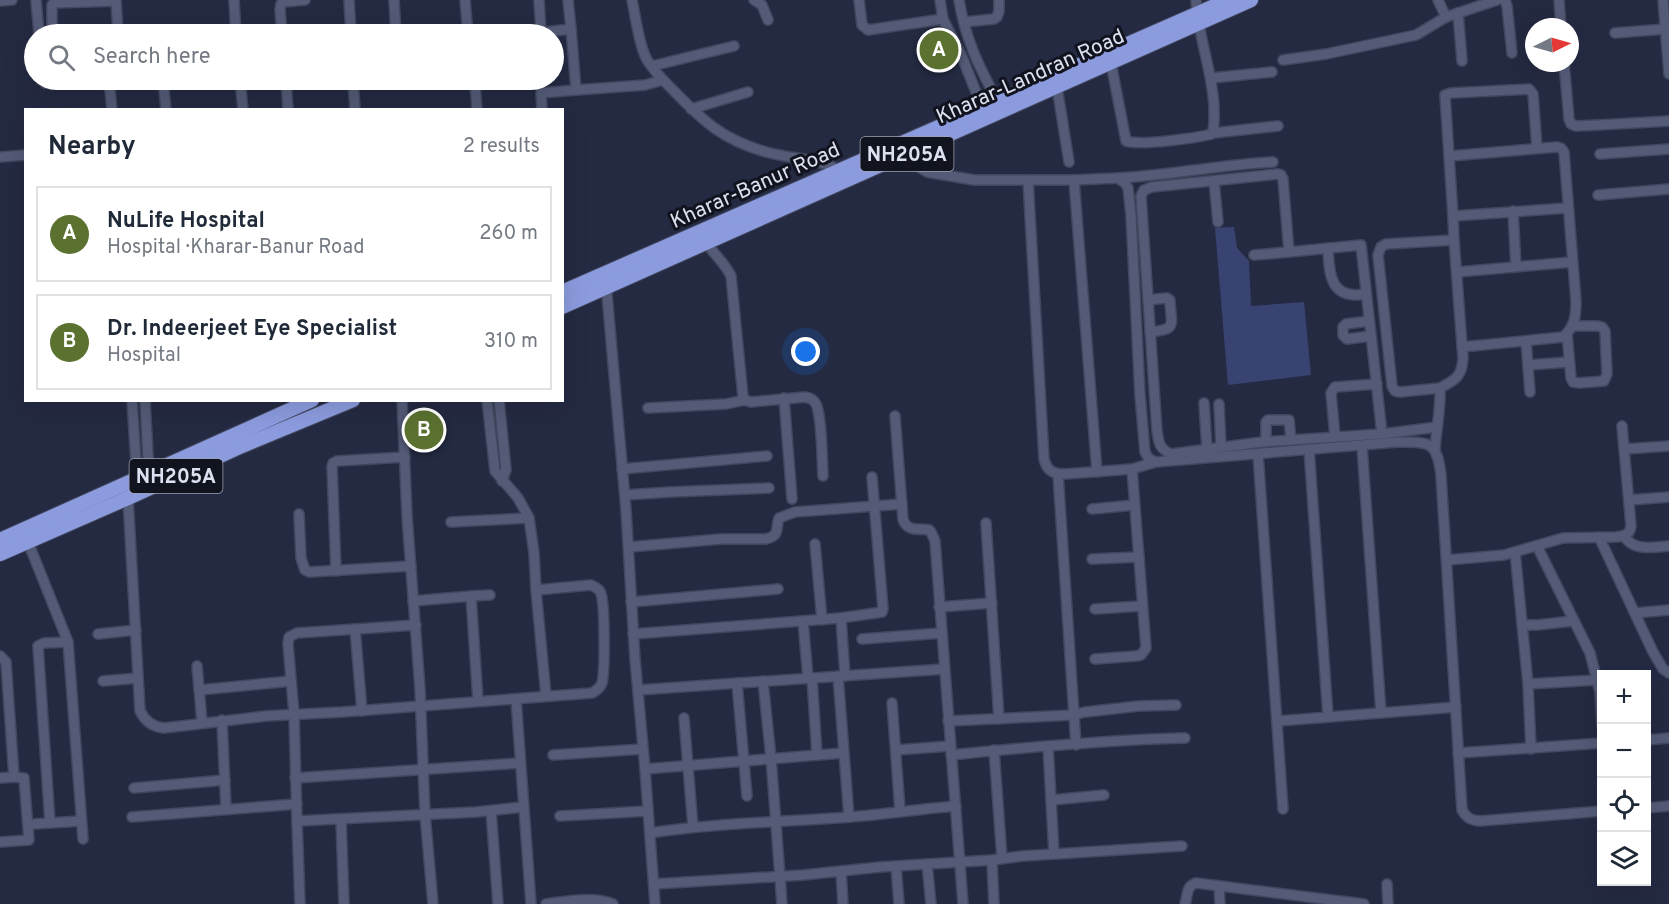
<!DOCTYPE html>
<meta charset="utf-8">
<style>
:root{--surface:#fff;--page:#f2f2f3;--text:#1f2937;--muted:#747a83;--line:#e0e1e3;--accent:#5a7130}
body{margin:0;font-family:Overpass,sans-serif;background:var(--page);color:var(--text)}
.controls{position:absolute;right:18px;bottom:18px;display:grid;overflow:hidden;border-radius:0px;box-shadow:0 6px 24px #0002}
.controls button{width:54px;height:54px;display:grid;place-items:center;padding:0;border:0;border-bottom:2px solid var(--line);background:var(--surface);color:var(--text);font:30px sans-serif}
.compass{position:absolute;left:1525px;top:18px;width:54px;height:54px;border-radius:50%;background:var(--surface);box-shadow:0 6px 24px #0002;rotate:85deg}
.you{position:absolute;left:806px;top:352px;width:21px;height:21px;margin:-15px;border:4px solid #fff;border-radius:50%;background:#1a73e8;box-shadow:0 0 0 9px #1a73e833}
.badge{display:grid;place-items:center;width:39px;height:39px;border-radius:50%;background:var(--accent);color:#fff;font-size:20px;font-weight:700}
.pin{position:absolute;translate:-50% -50%;border:3px solid #fff;box-shadow:0 2px 6px #0006}
.list{margin:0;padding:0;list-style:none}
h2{display:flex;justify-content:space-between;align-items:center;height:78px;margin:0;padding:0 24px;font-size:26px}
h2 small{font-size:20px;font-weight:400;color:var(--muted)}
.list li{display:grid;grid-template-columns:39px 1fr auto;gap:18px;align-items:center;box-sizing:border-box;height:96px;margin:0 12px 12px;padding:0 12px;border:2px solid var(--line);border-radius:0px}
.list b{display:block;font-size:22px;white-space:nowrap}
.list p{margin:0;font-size:20px;white-space:nowrap;color:var(--muted)}
.list em{font-size:20px;font-style:normal;color:var(--muted)}
.icon{flex:none;width:33px;height:33px;fill:none;stroke:currentColor;stroke-width:2;stroke-linecap:round;stroke-linejoin:round}
.map{position:relative;flex:none;width:1669px;height:904px;overflow:hidden}
.search{position:absolute;background:var(--surface);box-shadow:0 6px 24px #0002;left:24px;top:24px;width:540px;height:66px;display:flex;align-items:center;gap:15px;box-sizing:border-box;padding:0 21px;border-radius:33px;color:var(--muted);font-size:22px}
.panel{position:absolute;background:var(--surface);box-shadow:0 6px 24px #0002;left:24px;top:108px;width:540px;height:294px;border-radius:0px}
.map>svg:first-child{display:block}
</style>
<div class="map">
<svg width="1669" height="904" viewBox="0 0 1669 904">
<rect width="100%" height="100%" fill="#242a42"/>
<polygon fill="#394372" points="1234,227 1237,248 1249,261 1251,306 1304,302 1311,375 1228,385 1215,228"/>
<g fill="none" stroke-linecap="round" stroke-linejoin="round">
<g stroke="#41475e" stroke-width="12">
<g id="minor">
<polyline points="36,0 39,34"/>
<polyline points="116,0 118,34"/>
<polyline points="234,0 236,34"/>
<polyline points="349,0 351,34"/>
<polyline points="394,0 396,34"/>
<polyline points="465,0 468,34"/>
<polyline points="539,0 541,33"/>
<path d="M632 0C636 18 638 41 646 58 653 71 665 82 676 93 705 123 724 140 766 152 791 159 818 158 841 171"/>
<polyline points="754,0 762,5 768,20"/>
<polyline points="859,0 862,25 868,30 943,19"/>
<polyline points="940,0 943,19 962,57 982,107"/>
<path d="M959 0C965 38 979 67 997 100"/>
<polyline points="1505,0 1507,6 1512,53"/>
<polyline points="1559,0 1561,27"/>
<polyline points="1663,0 1669,74"/>
<polyline points="0,1 12,0"/>
<polyline points="1458,13 1462,61"/>
<polyline points="1446,17 1497,0"/>
<polyline points="964,22 994,19 997,17 999,11 999,0"/>
<polyline points="1615,33 1665,29"/>
<polyline points="52,34 52,5 54,3 116,1"/>
<polyline points="282,34 280,10 281,4 283,2 305,0"/>
<polyline points="527,34 571,29 568,0"/>
<polyline points="1283,60 1326,54 1416,35 1446,17 1438,0"/>
<path d="M1111 63 1126 141C1141 146 1195 138 1212 134 1215 126 1214 115 1214 106 1212 70 1198 36 1196 0"/>
<polyline points="1564,63 1569,119 1571,124 1576,126 1598,125 1669,121"/>
<polyline points="652,66 734,46"/>
<polyline points="1211,78 1272,72"/>
<polyline points="42,80 45,83 101,82 106,83 110,90 112,110"/>
<polyline points="163,80 166,110"/>
<polyline points="240,80 243,110"/>
<polyline points="286,80 288,110"/>
<polyline points="353,80 355,110"/>
<polyline points="419,80 422,83 456,80"/>
<polyline points="472,80 475,83 477,110"/>
<polyline points="1057,87 1069,162"/>
<polyline points="576,90 645,85 663,80"/>
<polyline points="691,109 748,92"/>
<polyline points="542,110 541,93 576,90 571,29"/>
<polyline points="1213,133 1278,126"/>
<polyline points="1600,154 1669,149"/>
<path d="M901 156 927 172 974 180H1074L1118 178 1125 183 1128 188 1131 215 1140 395 1145 452 1149 459 1156 462 1397 442C1429 442 1437 441 1441 475L1462 810C1467 818 1470 820 1480 821L1602 811"/>
<path d="M1450 156 1557 147 1561 148 1564 152 1576 301C1576 315 1575 327 1563 337L1462 347"/>
<polyline points="0,157 26,155"/>
<path d="M1118 178C1170 175 1221 165 1273 162"/>
<path d="M1028 180 1044 459C1047 471 1053 474 1065 474L1132 469 1156 462"/>
<polyline points="1074,180 1097,472"/>
<polyline points="1214,181 1218,222"/>
<polyline points="1598,195 1669,189"/>
<polyline points="1513,211 1516,267"/>
<polyline points="1453,216 1568,208"/>
<path d="M707 243C714 255 725 263 731 276L743 397 745 400 751 402 805 397C810 398 813 399 816 404 822 416 822 461 823 476"/>
<path d="M1328 248C1329 276 1331 300 1366 294"/>
<polyline points="1254,255 1289,252"/>
<polyline points="1457,272 1572,262"/>
<polyline points="606,283 626,510 635,659 645,769 655,904"/>
<path d="M1148 300 1167 298 1170 300V303C1172 327 1176 329 1150 332"/>
<polyline points="1369,321 1346,324 1343,327 1343,335 1347,339 1371,336"/>
<polyline points="1567,334 1571,378 1573,382 1579,383 1604,381 1607,374 1605,331 1602,327 1598,326 1573,326"/>
<polyline points="1526,341 1530,392"/>
<polyline points="1528,365 1569,362"/>
<polyline points="1440,388 1400,392 1395,391 1392,386 1378,255 1381,247 1386,244 1454,240"/>
<polyline points="784,398 792,499"/>
<polyline points="132,400 137,479"/>
<polyline points="145,400 149,474"/>
<polyline points="402,400 407,516 420,689 425,814 433,904"/>
<polyline points="487,400 495,471 518,498 529,518 534,553 536,590 546,696"/>
<polyline points="499,400 506,470 502,481"/>
<polyline points="1204,403 1207,449"/>
<polyline points="1219,404 1221,447"/>
<polyline points="648,408 726,404 745,400"/>
<path d="M895 416 903 520C908 532 918 528 929 530L931 532 935 541 963 904"/>
<path d="M1382 434 1361 245 1289 252 1283 179 1281 175 1278 174 1152 187 1144 190 1141 196 1157 431C1159 444 1159 448 1171 454L1262 442 1382 434 1437 427"/>
<polyline points="1335,437 1331,393 1335,387 1377,384"/>
<polyline points="1266,442 1266,422 1268,420 1289,420 1291,440"/>
<polyline points="1362,446 1381,713"/>
<polyline points="1309,449 1328,716"/>
<polyline points="1625,449 1669,446"/>
<path d="M1435 450C1436 430 1441 409 1440 388 1455 380 1462 377 1463 358L1454 240 1453 216 1445 95 1451 93 1529 89 1533 94 1537 148"/>
<polyline points="1258,454 1283,809"/>
<polyline points="622,469 767,456"/>
<polyline points="1058,474 1076,745"/>
<path d="M124 484 128 498 140 711C145 721 152 727 164 728L266 716 342 712 592 693C597 690 600 688 602 683 605 673 605 604 601 594 600 589 595 587 591 585L536 590"/>
<polyline points="625,495 670,492 769,488"/>
<polyline points="1629,500 1669,497"/>
<polyline points="1092,509 1135,505"/>
<polyline points="299,514 301,558 305,570 309,572 411,566"/>
<polyline points="451,522 529,518"/>
<polyline points="986,523 999,719"/>
<path d="M1624 536C1634 552 1653 547 1669 546"/>
<polyline points="1599,537 1653,652 1663,669 1669,673"/>
<polyline points="28,542 68,642 83,839"/>
<polyline points="815,544 822,620"/>
<polyline points="1537,546 1590,653 1600,692 1602,725"/>
<path d="M629 547 721 539H766C781 535 775 529 779 518L795 512 902 504"/>
<polyline points="1515,552 1528,684 1531,749"/>
<polyline points="1092,559 1139,557"/>
<path d="M1447 560 1504 555 1563 538 1616 537C1624 536 1630 535 1631 526L1622 426"/>
<polyline points="336,571 332,467 333,463 337,461 405,457"/>
<polyline points="471,596 490,595"/>
<polyline points="413,601 471,596 478,701"/>
<polyline points="631,602 778,589"/>
<polyline points="939,607 992,603"/>
<polyline points="1095,609 1142,606"/>
<polyline points="1635,613 1669,610"/>
<polyline points="841,618 845,676"/>
<polyline points="803,621 808,678"/>
<polyline points="416,625 297,633 289,637 288,644 294,714 297,821 476,812 523,807"/>
<polyline points="1522,625 1537,625 1573,621"/>
<polyline points="355,629 362,711"/>
<polyline points="98,634 136,630"/>
<polyline points="633,634 841,618 882,612 883,609 872,477"/>
<polyline points="862,639 942,633"/>
<polyline points="0,656 6,662 14,777 0,778"/>
<polyline points="1095,659 1136,656 1141,655 1146,648 1132,469"/>
<polyline points="197,666 202,722"/>
<polyline points="838,676 849,817"/>
<polyline points="812,678 817,755"/>
<polyline points="103,681 138,678"/>
<polyline points="763,681 771,758 782,904"/>
<polyline points="737,683 747,796"/>
<polyline points="1528,684 1597,680"/>
<polyline points="199,690 291,681"/>
<polyline points="638,690 944,669"/>
<polyline points="516,699 531,904"/>
<polyline points="892,703 900,811"/>
<polyline points="684,718 693,827"/>
<polyline points="222,720 226,809"/>
<polyline points="948,721 1073,715 1085,712 1139,706 1176,705"/>
<polyline points="1278,721 1456,707"/>
<polyline points="1646,740 1669,738"/>
<polyline points="1048,746 1054,854"/>
<polyline points="896,750 950,746"/>
<polyline points="994,750 1002,858"/>
<polyline points="1458,753 1602,743"/>
<polyline points="553,755 643,749"/>
<path d="M951 755C1029 747 1107 740 1185 738"/>
<polyline points="645,769 843,753"/>
<polyline points="295,778 520,763"/>
<polyline points="134,788 225,780"/>
<polyline points="1051,800 1104,795"/>
<polyline points="1646,808 1669,806"/>
<polyline points="491,811 498,904"/>
<polyline points="560,816 648,811"/>
<polyline points="132,817 297,804"/>
<polyline points="341,820 344,904"/>
<polyline points="297,821 300,904"/>
<polyline points="50,823 38,646 44,643 68,642"/>
<polyline points="34,824 81,821"/>
<path d="M650 833C716 823 784 822 851 817 886 814 921 809 956 806"/>
<polyline points="0,842 29,840 24,778 14,777"/>
<polyline points="992,860 994,904"/>
<polyline points="927,864 931,904"/>
<polyline points="896,866 899,904"/>
<polyline points="841,871 843,904"/>
<polyline points="654,884 803,875 880,867 992,860 1023,856 1182,846"/>
<polyline points="1387,884 1388,904"/>
<polyline points="1219,886 1220,904"/>
<path d="M546 904C564 901 596 896 613 904"/>
<path d="M1185 904C1188 895 1186 886 1196 883L1364 904"/>
</g>
</g>
<g stroke="#41475e" stroke-width="16">
<g id="highway">
<polyline points="562,292 1228,0"/>
<polyline points="562,307 1251,0"/>
<polyline points="0,540 312,400"/>
<polyline points="0,554 128,498 242,446 353,400"/>
</g>
</g>
<use href="#minor" stroke="#545b77" stroke-width="9"/>
<use href="#highway" stroke="#8b9bde" stroke-width="14"/>
</g>
<g text-anchor="middle" stroke-width="6" stroke-linejoin="round" paint-order="stroke">
<g fill="#11131e" stroke="#9fa2b1" stroke-width="1.5">
<rect x="860.5" y="137" width="93" height="34" rx="4.5"/>
<rect x="129.5" y="459" width="93" height="34" rx="4.5"/>
</g>
<g font-size="20" font-weight="bold" fill="#dce0f0">
<text x="907" y="161">NH205A</text>
<text x="176" y="483">NH205A</text>
</g>
<g font-size="21" fill="#dce0f0" stroke="#11131e">
<text transform="translate(1030 76) rotate(-24)" y="7">Kharar-Landran Road</text>
<text transform="translate(755 185) rotate(-24)" y="7">Kharar-Banur Road</text>
</g>
</g>
</svg>
<div class="controls">
<button>+</button>
<button>−</button>
<button><svg class="icon" aria-label="locate" viewBox="0 0 24 24"><circle cx="12" cy="12" r="6"/><path d="M12 2v4M12 18v4M2 12h4M18 12h4"/></svg></button>
<button><svg class="icon" aria-label="layers" viewBox="0 0 24 24"><path d="M12 4l9 5-9 5-9-5zM3 14l9 5 9-5"/></svg></button>
</div>
<svg class="compass" viewBox="-18 -18 36 36"><path d="M0-13l5 13h-10z" fill="#e53935"/><path d="M0 13l5-13h-10z" fill="#747a83"/></svg>
<div class="you"></div>
<div class="pin badge" style="left:939px;top:50px">A</div>
<div class="pin badge" style="left:424px;top:430px">B</div>
<div class="search"><svg class="icon" aria-label="search" viewBox="0 0 24 24"><circle cx="10" cy="10" r="6"/><path d="M15 15l6 6"/></svg>Search here</div>
<section class="panel">
<h2>Nearby<small>2 results</small></h2>
<ul class="list">
<li><span class="badge">A</span><div><b>NuLife Hospital</b><p>Hospital · Kharar-Banur Road</p></div><em>260 m</em></li>
<li><span class="badge">B</span><div><b>Dr. Indeerjeet Eye Specialist</b><p>Hospital</p></div><em>310 m</em></li>
</ul>
</section>
</div>
